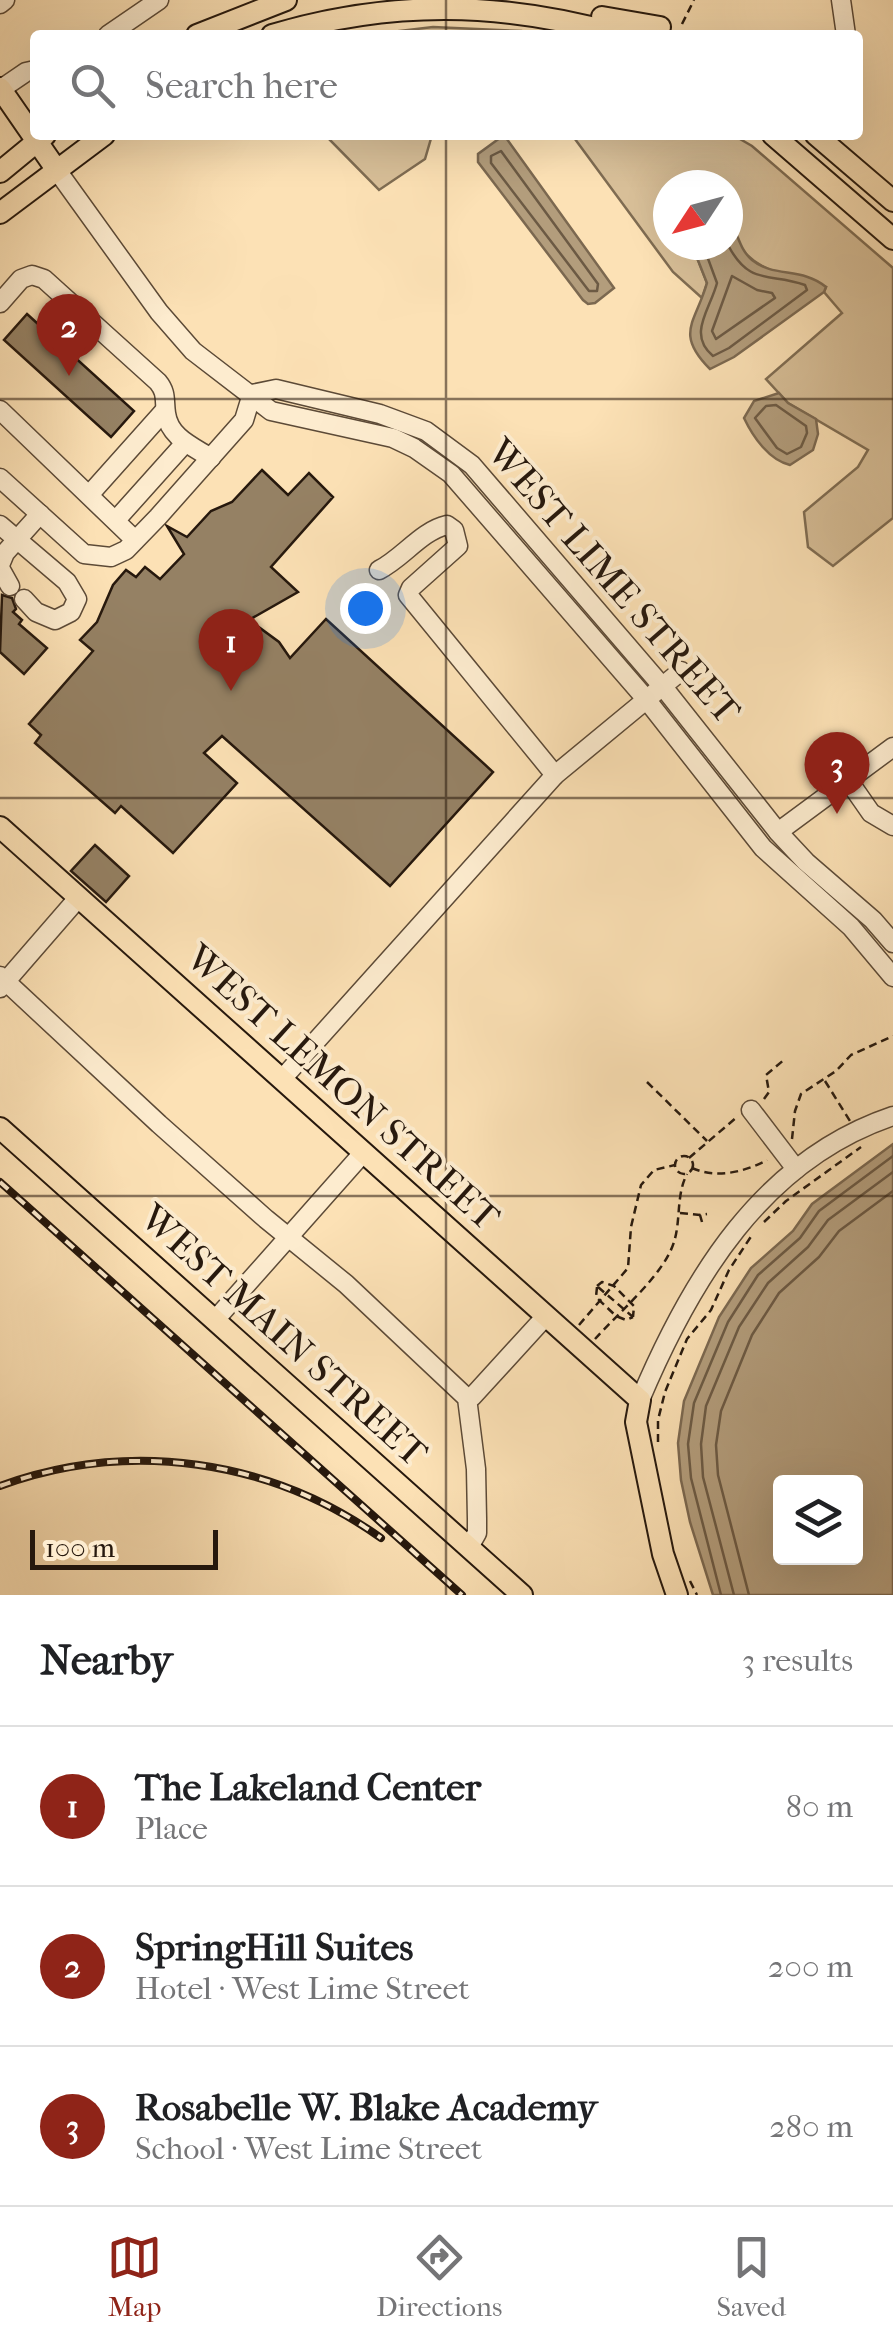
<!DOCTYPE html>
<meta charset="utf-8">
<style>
:root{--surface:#fff;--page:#f2f2f2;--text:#202124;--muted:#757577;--line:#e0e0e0;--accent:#8f2418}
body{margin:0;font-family:"IM FELL French Canon",serif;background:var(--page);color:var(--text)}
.controls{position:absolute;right:30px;bottom:30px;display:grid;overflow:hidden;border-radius:10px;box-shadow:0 10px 40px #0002}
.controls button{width:90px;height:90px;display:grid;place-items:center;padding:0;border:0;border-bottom:2px solid var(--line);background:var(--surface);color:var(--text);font:50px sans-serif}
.compass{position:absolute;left:653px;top:170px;width:90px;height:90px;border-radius:50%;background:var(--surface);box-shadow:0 10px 40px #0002;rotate:234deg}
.scale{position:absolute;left:30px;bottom:25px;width:188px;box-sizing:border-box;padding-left:10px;border:5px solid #26180d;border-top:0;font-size:28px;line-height:35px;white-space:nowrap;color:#26180d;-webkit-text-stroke:8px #fdeccf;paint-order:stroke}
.you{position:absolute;left:365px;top:608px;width:35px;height:35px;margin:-25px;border:8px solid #fff;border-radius:50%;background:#1a73e8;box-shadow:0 0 0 15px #1a73e833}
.badge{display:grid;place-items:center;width:65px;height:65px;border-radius:50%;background:var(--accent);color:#fff;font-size:32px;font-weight:700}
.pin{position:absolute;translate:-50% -82px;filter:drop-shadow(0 2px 5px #0008)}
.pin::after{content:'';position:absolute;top:52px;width:35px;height:30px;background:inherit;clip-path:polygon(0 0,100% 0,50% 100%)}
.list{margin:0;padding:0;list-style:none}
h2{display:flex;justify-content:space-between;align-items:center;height:130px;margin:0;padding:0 40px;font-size:42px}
h2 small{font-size:32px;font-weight:400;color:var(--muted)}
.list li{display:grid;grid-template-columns:65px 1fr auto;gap:30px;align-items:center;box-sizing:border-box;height:160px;padding:0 40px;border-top:2px solid var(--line)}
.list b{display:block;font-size:38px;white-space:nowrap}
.list p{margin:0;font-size:32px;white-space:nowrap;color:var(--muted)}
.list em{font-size:32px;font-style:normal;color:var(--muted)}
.icon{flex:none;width:55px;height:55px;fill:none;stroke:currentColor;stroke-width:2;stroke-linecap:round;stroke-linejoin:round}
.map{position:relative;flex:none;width:893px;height:1595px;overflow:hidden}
.search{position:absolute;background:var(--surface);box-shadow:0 10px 40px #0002;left:30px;right:30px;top:30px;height:110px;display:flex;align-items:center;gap:25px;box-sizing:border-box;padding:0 35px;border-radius:10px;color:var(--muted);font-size:38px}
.sheet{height:610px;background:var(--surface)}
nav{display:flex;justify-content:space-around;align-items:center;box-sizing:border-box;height:140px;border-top:2px solid var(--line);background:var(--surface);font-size:28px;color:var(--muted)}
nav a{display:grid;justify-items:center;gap:5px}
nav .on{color:var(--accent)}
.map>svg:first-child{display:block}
</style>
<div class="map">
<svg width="893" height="1595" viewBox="0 0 893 1595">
<rect width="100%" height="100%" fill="#fce1b5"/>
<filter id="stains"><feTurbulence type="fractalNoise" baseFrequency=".002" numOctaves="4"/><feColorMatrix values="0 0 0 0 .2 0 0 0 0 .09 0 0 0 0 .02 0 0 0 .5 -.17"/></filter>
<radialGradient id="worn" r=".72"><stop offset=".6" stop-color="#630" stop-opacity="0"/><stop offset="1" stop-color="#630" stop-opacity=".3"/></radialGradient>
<g fill="#d8bf98" stroke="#7f6c52" stroke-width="2.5">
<polygon points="433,27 521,31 521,35 366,35"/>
<polygon points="325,135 432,135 425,159 379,190"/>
<path d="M572 135H733L752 146 893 268V518L833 566 808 547 804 512 858 467 868 450 788 403 766 379 842 313 824 292 826 287C797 278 760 274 741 248 734 238 736 228 728 220V185H668V245H692L707 283 702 298 673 272Z"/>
</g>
<g fill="#b39d7c" stroke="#7b6850" stroke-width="2.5" fill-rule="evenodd">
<polygon points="504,135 614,288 595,303 588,304 583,300 478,162 478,154"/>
<path d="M728 220C739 232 738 248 752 260 774 278 802 267 826 287L824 292 734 357 710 369C674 333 696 322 707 283L692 245H728Z"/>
<path d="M779 393 788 403 816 419 818 434 813 450 790 465C769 460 753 437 744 418L754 401Z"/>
<path d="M893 1144V1595H713L690 1522 681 1480 678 1443 684 1401 719 1317 751 1268 793 1231 812 1204ZM856 1482V1558H780V1482Z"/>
</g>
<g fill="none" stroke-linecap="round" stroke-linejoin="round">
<g stroke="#6c5a44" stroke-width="2.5">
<polygon points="501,151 598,284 597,291 589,291 491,163 491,156"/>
<path d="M703 245 717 283C710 310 687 334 713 356L729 348 807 290 805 285C770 272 750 287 728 245"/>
<polygon points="732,276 757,290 772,293 775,298 716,339 712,331"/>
<polygon points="766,406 776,405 806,426 807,433 801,447 787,454 777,448 755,418"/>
<polyline points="721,1595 691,1478 688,1444 694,1403 728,1322 758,1275 800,1238 819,1211 893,1156"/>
<polyline points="734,1595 703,1477 701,1444 706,1406 739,1327 768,1283 808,1247 828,1220 893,1172"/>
<polyline points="749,1595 718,1475 716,1445 721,1411 752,1335 779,1293 819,1257 839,1231 893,1191"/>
</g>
</g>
<g fill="#958164" stroke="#26180d" stroke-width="2.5">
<polygon points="27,314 134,411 111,437 4,340"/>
<polygon points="262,470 288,495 309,473 333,497 271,567 298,592 249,620 279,642 290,658 326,619 493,772 390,886 222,736 204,753 237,783 173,853 121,806 115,813 35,743 41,735 29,724 93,651 80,640 97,622 113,585 126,570 136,577 145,567 160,579 184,554 167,526 187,537 211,511 232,502"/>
<polygon points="2,595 12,598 16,609 13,612 22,620 19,624 47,648 24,674 0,652"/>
<polygon points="95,845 129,876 106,902 71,871"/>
</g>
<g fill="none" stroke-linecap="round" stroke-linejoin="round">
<g stroke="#5c4a37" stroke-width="21">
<g id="minor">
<polyline points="841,0 846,35"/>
<polyline points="0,4 5,0"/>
<polyline points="108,35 159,0"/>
<polyline points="1,89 26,72 35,70"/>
<polyline points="56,169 159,312 193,351 271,411 393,438 414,448 451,474 646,699 763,848 851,927 893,977"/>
<path d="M0 303 21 279 32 275 44 279 158 382C167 393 164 400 166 413 169 437 192 446 211 458"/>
<polyline points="252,394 276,389 380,414 426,431 472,465 668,693 778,832 806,862 873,920 893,943"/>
<polyline points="0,410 135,540"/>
<polyline points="0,478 84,554 111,557 126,550 158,517 244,420 252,394"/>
<polyline points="90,494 165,410"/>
<polyline points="116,520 185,443"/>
<polyline points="0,525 67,582 77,599 71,612 55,620 36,612 24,599"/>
<polyline points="0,565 5,553 40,514"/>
<polyline points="0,568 10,586"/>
<path d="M379 570C403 558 421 531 447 525L454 530 458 546 411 588 408 595 555 775"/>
<polyline points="848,780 871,813 893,826"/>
<polyline points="778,832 893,747"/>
<polyline points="0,976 159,1124 266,1219 346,1284 467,1398 476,1469 477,1519 477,1533 469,1547"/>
<polyline points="0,988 79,897"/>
<polyline points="282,1079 555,775 681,671"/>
<polyline points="751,1110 796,1169"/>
<polyline points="215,1320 363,1153"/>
<polyline points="467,1398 472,1397 546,1316"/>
<path d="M640 1400C691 1279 762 1160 893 1116"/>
</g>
</g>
<g stroke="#26180d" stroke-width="24">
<g id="major">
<polyline points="602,17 660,27"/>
<polyline points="197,35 286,0"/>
<path d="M272 35C390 0 501 1 621 35"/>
<polyline points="0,88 56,169"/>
<polyline points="773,135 893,239"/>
<polyline points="816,135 893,201"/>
<polyline points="0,172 45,135"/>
<polyline points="0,213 104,135"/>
<polyline points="0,827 640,1400 636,1422 663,1554 677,1595"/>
<polyline points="0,1128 522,1595"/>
</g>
</g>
<g stroke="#26180d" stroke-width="2.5" stroke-dasharray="8 5" stroke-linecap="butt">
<polyline points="682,24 694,0"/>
<polyline points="825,1081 850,1121"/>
<polyline points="647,1082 707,1141"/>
<polyline points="764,1099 769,1092 766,1075 785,1059"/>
<polyline points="792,1139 795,1111 801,1094 836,1071 851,1055 893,1036"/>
<circle cx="684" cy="1165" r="9"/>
<polyline points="689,1158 737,1117"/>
<path d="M692 1168C716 1179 745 1172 767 1160"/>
<polyline points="680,1213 700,1215"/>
<polyline points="702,1222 700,1215 707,1214"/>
<polyline points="764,1222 786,1201 861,1147"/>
<polyline points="597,1286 602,1282 614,1286 634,1306 633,1317"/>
<polyline points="597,1287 596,1297 616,1316 626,1320 633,1317"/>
<polyline points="598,1287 633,1317"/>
<polyline points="579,1325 628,1268 631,1227 641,1185 654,1170 675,1165"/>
<path d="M595 1339C618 1313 664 1275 674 1242 681 1220 676 1195 687 1174"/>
<polyline points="658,1442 658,1420 665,1392 687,1339 711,1310 729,1270 752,1235"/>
<polyline points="690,1581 697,1595"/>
</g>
<use href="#minor" stroke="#fdeccf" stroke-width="18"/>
<use href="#major" stroke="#fce1b5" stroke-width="20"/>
<g stroke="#26180d" stroke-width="8">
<g id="rail">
<polyline points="0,1182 462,1595"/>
<path d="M0 1486C129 1439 270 1459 381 1538"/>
</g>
</g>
<use href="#rail" stroke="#fdeccf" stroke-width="4" stroke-dasharray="11" stroke-linecap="butt"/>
</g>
<path fill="none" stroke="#26180d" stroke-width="2.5" stroke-opacity="0.55" d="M446 0V35M446 135V1595M0 399H893M0 798H893M0 1196H893"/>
<g text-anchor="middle" stroke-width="8" stroke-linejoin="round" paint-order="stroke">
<g font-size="38" fill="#26180d" stroke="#fdeccf">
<text transform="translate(614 581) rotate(49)" y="13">WEST LIME STREET</text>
<text transform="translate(343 1087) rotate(42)" y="13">WEST LEMON STREET</text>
<text transform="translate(284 1335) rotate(42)" y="13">WEST MAIN STREET</text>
</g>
</g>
<rect width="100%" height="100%" filter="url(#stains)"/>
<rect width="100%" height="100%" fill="url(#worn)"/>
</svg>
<div class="controls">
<button><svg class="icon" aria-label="layers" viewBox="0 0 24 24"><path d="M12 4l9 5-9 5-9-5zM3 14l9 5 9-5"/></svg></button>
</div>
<svg class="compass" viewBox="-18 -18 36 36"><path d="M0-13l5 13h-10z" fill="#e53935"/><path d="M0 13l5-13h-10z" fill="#757577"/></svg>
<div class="scale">100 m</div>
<div class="you"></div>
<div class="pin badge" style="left:231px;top:691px">1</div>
<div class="pin badge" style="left:69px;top:376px">2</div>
<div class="pin badge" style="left:837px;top:814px">3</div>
<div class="search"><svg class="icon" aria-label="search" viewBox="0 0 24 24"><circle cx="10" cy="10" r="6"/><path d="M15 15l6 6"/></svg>Search here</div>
</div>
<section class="sheet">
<h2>Nearby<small>3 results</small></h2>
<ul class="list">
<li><span class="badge">1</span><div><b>The Lakeland Center</b><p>Place</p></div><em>80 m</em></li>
<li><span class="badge">2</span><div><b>SpringHill Suites</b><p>Hotel · West Lime Street</p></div><em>200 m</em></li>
<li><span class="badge">3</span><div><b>Rosabelle W. Blake Academy</b><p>School · West Lime Street</p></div><em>280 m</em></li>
</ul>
</section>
<nav>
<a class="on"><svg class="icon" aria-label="map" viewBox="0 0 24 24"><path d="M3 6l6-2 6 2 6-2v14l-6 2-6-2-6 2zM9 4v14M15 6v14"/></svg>Map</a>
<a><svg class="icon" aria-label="directions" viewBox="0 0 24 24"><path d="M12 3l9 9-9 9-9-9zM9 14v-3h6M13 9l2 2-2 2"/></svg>Directions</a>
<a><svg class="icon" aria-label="saved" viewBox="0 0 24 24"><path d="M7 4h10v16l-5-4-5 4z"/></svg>Saved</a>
</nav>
